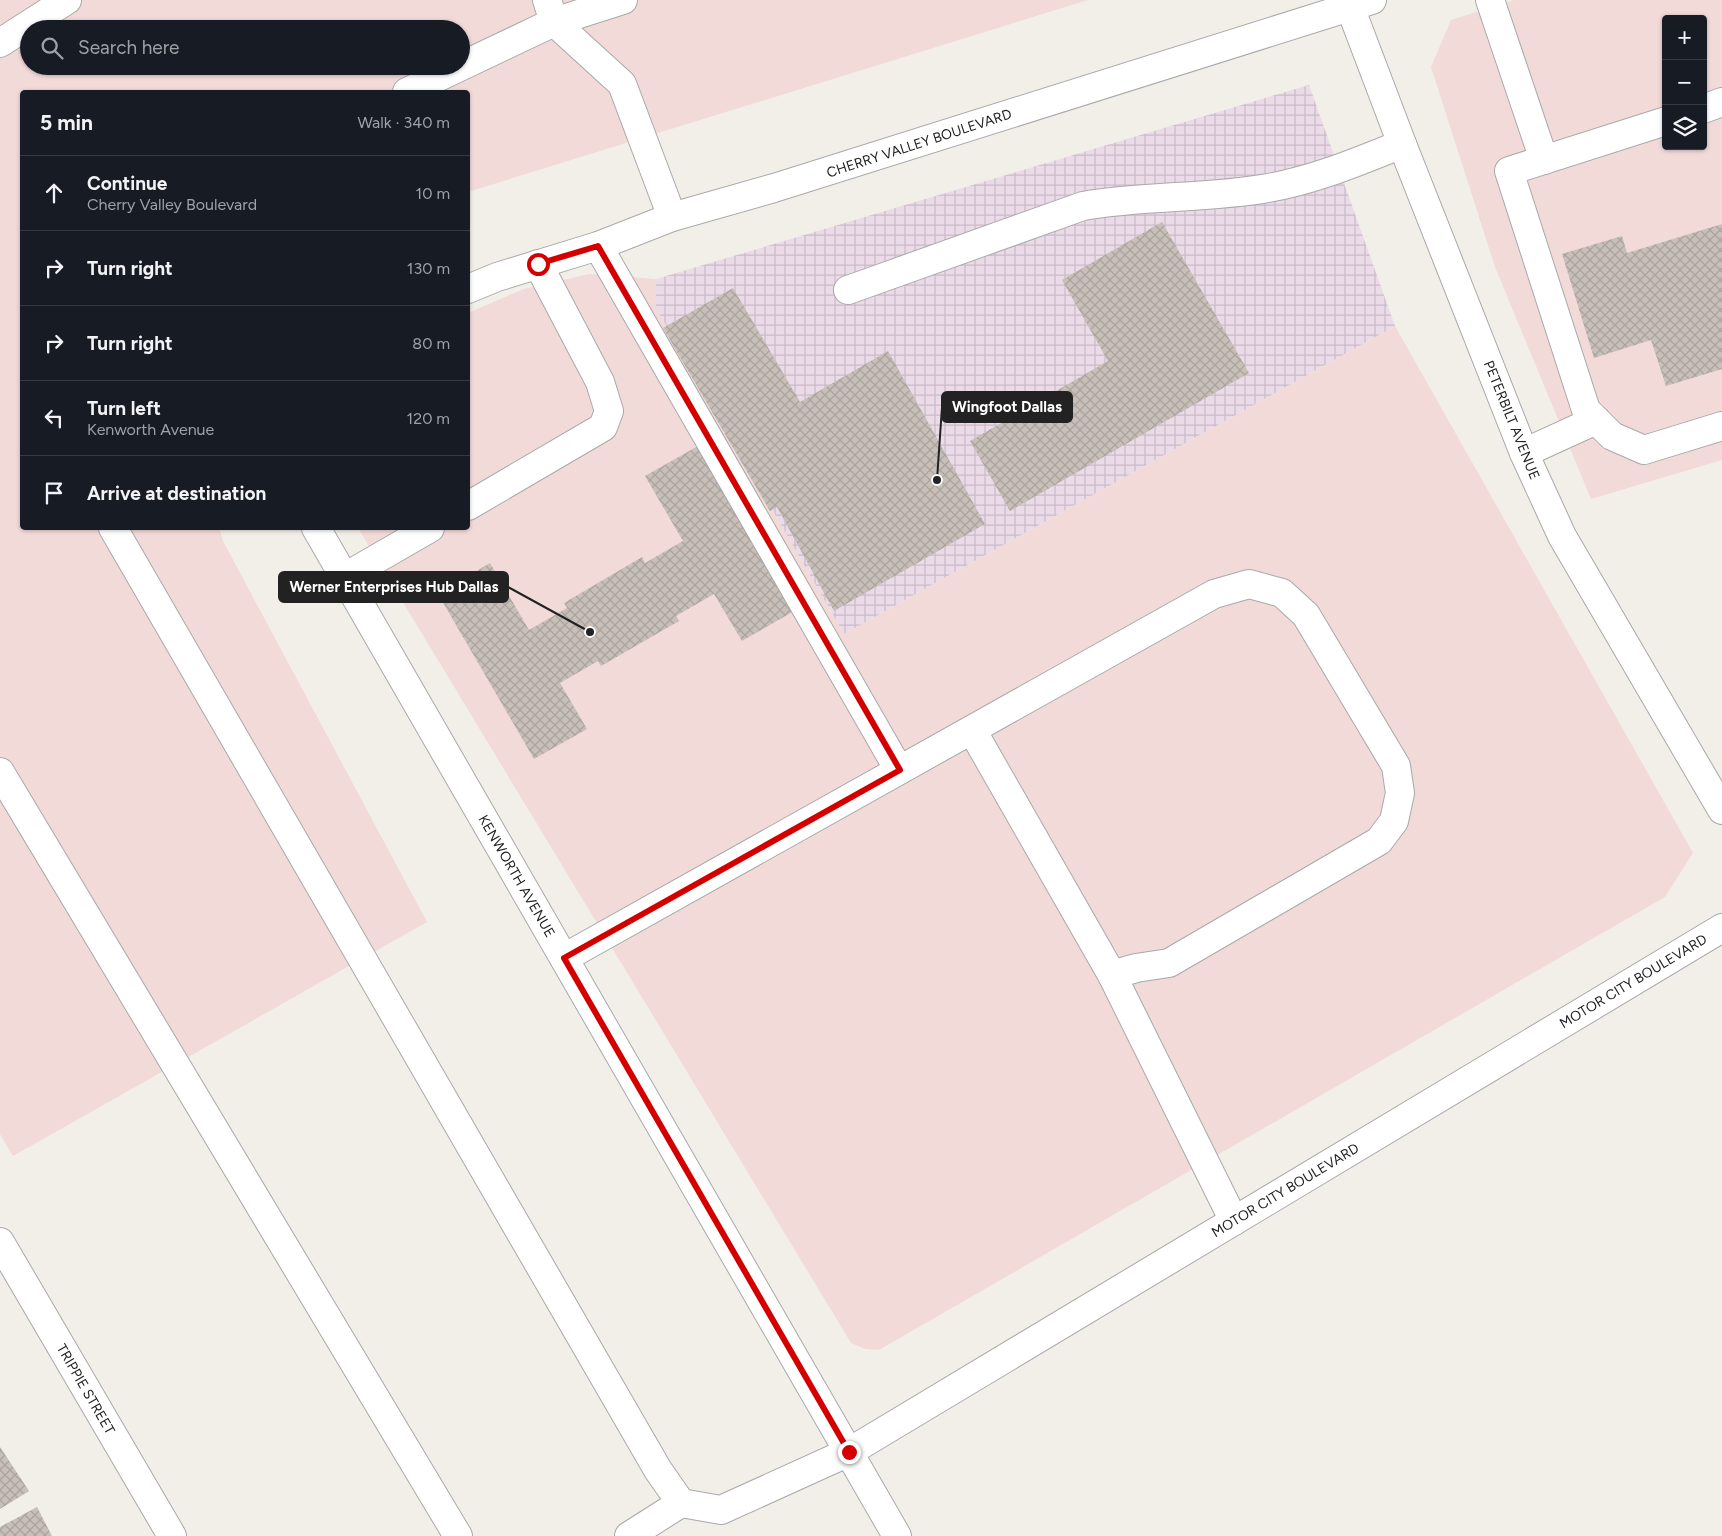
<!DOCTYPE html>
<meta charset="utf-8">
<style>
:root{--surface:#171b24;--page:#20242c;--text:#f1f3f6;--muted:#9ea1a6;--line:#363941}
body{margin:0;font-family:Figtree,sans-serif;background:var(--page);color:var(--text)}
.controls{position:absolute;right:15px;top:15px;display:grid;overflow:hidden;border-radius:5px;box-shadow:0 1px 4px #0004}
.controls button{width:45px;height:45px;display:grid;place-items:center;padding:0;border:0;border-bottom:1px solid var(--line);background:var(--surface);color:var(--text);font:25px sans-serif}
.stop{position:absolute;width:15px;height:15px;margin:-11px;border:4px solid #d40000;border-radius:50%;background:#fff}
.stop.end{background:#d40000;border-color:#fff;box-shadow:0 1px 5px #0008}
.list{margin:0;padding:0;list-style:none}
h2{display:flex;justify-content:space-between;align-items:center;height:65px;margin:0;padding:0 20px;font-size:21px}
h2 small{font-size:16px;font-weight:400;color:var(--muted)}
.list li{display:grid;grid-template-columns:32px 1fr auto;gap:15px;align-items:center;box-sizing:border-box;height:75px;padding:0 20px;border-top:1px solid var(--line)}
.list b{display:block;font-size:19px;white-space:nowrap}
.list p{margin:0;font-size:16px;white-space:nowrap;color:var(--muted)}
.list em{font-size:16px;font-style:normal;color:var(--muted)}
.icon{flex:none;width:28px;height:28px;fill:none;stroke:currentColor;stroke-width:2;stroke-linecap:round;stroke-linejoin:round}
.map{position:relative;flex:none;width:1722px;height:1536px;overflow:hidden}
.search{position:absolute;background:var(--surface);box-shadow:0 1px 4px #0004;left:20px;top:20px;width:450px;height:55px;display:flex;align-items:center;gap:12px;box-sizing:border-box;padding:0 18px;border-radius:28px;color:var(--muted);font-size:19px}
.panel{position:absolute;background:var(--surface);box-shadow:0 1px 4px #0004;left:20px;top:90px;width:450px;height:440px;border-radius:5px}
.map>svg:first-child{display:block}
</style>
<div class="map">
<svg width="1722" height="1536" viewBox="0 0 1722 1536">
<defs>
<pattern id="industrial-grid" width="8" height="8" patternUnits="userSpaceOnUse" patternTransform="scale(1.25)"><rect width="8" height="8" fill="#ebdbe8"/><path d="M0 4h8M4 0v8" fill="none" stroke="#c9bcc7"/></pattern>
<pattern id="building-cross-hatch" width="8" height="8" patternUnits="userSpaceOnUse" patternTransform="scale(1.25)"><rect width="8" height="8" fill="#c7bfb8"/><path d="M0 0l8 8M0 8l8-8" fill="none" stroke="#aba49e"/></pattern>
</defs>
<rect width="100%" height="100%" fill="#f2efe9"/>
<g fill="#f2dad9" fill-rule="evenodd">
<path d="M0 0H1088L468 192V92H22V528H219L223 541 427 922 13 1156 0 1134ZM29 29H461V66H29Z"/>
<path d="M1514 0H1722V460L1591 499 1495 267 1431 67 1451 20ZM1666 19H1703V146H1666Z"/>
<polygon points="589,274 656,279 656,308 844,634 1395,326 1693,853 1665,897 879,1350 865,1349 851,1343 358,528 468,528 468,313 524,289"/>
</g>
<polygon fill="url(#industrial-grid)" points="1309,85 1395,326 844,634 656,308 656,279"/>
<g fill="url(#building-cross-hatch)">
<polygon points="1162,222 1249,373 1010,511 970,441 1108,361 1062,280"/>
<polygon points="1722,224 1722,369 1666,386 1651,340 1594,358 1562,254 1622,236 1627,253"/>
<polygon points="733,288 800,402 888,351 985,524 834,611 777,507 770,511 663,328"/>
<polygon points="698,446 794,611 742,641 714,594 676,616 679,621 601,666 598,661 560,683 587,729 534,759 438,594 490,563 529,630 567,608 564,603 642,557 645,563 683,541 645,476"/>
<polygon points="0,1447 29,1491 0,1509"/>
<polygon points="37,1507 52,1536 0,1536 0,1527"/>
</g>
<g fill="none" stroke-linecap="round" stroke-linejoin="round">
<g stroke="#a9a9a9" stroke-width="30">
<g id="minor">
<polyline points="547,0 554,22 622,84 672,217"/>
<polyline points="1490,0 1544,160"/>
<polyline points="1350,7 1402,144 1524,453 1562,536 1722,810"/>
<polyline points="0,43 67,0"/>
<polyline points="407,92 554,22 623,0"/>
<polyline points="1703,109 1722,102"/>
<polyline points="1666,121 1509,171 1586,410 1612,436 1644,450 1722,426"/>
<polyline points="598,246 899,770"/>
<polyline points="468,289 497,277 598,246 672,217 774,188 1372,0"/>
<path d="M848 290 1083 206C1144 195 1207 199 1268 188 1315 180 1359 161 1402 144"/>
<polyline points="1524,453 1596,420"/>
<polyline points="468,506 603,427 609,411 600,382 538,264"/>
<polyline points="113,528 658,1470 681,1503 721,1510 849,1452 1722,928"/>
<polyline points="316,528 897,1536"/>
<polyline points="345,577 430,528"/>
<polyline points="0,772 458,1536"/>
<polyline points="564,958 1214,594 1249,584 1282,593 1306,615 1396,766 1400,793 1394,821 1379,841 1169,963 1136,968 1112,975 972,730"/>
<polyline points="1112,975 1234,1221"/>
<polyline points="0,1242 172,1536"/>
<polyline points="629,1536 681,1503"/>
</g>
</g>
<use href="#minor" stroke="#fff" stroke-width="28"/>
</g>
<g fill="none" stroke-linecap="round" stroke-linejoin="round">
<polyline stroke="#d40000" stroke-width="6" points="538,264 598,246 900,770 564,958 849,1452"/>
</g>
<g text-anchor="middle" stroke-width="4.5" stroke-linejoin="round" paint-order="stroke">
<g font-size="14" fill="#222" stroke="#fff">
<text transform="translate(919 143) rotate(-18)" y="5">CHERRY VALLEY BOULEVARD</text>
<text transform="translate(1512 420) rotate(68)" y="5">PETERBILT AVENUE</text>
<text transform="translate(517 876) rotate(60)" y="5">KENWORTH AVENUE</text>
<text transform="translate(1633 981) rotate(-31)" y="5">MOTOR CITY BOULEVARD</text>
<text transform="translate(1285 1190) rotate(-31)" y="5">MOTOR CITY BOULEVARD</text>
<text transform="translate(86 1389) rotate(60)" y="5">TRIPPIE STREET</text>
</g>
</g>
<path fill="none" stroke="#222" stroke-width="2" d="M937 480L942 407M590 632L508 587"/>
<g fill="#222" stroke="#fff" stroke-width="2">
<circle cx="937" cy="480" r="5"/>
<circle cx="590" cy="632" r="5"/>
</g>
<g fill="#222" stroke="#222" stroke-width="2">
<rect x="942" y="392" width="130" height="30" rx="5"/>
<rect x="279" y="572" width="229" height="30" rx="5"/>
</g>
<g font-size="15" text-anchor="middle" font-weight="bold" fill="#fff">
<text x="1007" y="412">Wingfoot Dallas</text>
<text x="394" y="592">Werner Enterprises Hub Dallas</text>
</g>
</svg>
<div class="controls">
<button>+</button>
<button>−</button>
<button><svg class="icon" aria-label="layers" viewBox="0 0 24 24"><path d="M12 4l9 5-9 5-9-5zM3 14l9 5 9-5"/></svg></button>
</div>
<div class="stop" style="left:538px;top:264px"></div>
<div class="stop end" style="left:849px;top:1452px"></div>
<div class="search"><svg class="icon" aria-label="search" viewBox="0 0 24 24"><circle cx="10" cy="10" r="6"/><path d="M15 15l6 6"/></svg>Search here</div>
<section class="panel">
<h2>5 min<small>Walk · 340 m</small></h2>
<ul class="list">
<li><svg class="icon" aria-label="ahead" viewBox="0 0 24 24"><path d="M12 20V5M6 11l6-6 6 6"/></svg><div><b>Continue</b><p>Cherry Valley Boulevard</p></div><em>10 m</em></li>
<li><svg class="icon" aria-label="right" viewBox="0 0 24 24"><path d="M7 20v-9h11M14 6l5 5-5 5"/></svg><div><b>Turn right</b></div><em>130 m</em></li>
<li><svg class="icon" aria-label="right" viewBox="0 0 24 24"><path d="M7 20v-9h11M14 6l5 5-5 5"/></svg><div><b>Turn right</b></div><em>80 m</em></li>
<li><svg class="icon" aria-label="left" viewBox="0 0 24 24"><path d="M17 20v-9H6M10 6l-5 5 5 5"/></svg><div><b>Turn left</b><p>Kenworth Avenue</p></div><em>120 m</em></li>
<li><svg class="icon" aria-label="arrive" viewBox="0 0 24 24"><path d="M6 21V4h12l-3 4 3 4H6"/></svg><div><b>Arrive at destination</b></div></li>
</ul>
</section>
</div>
